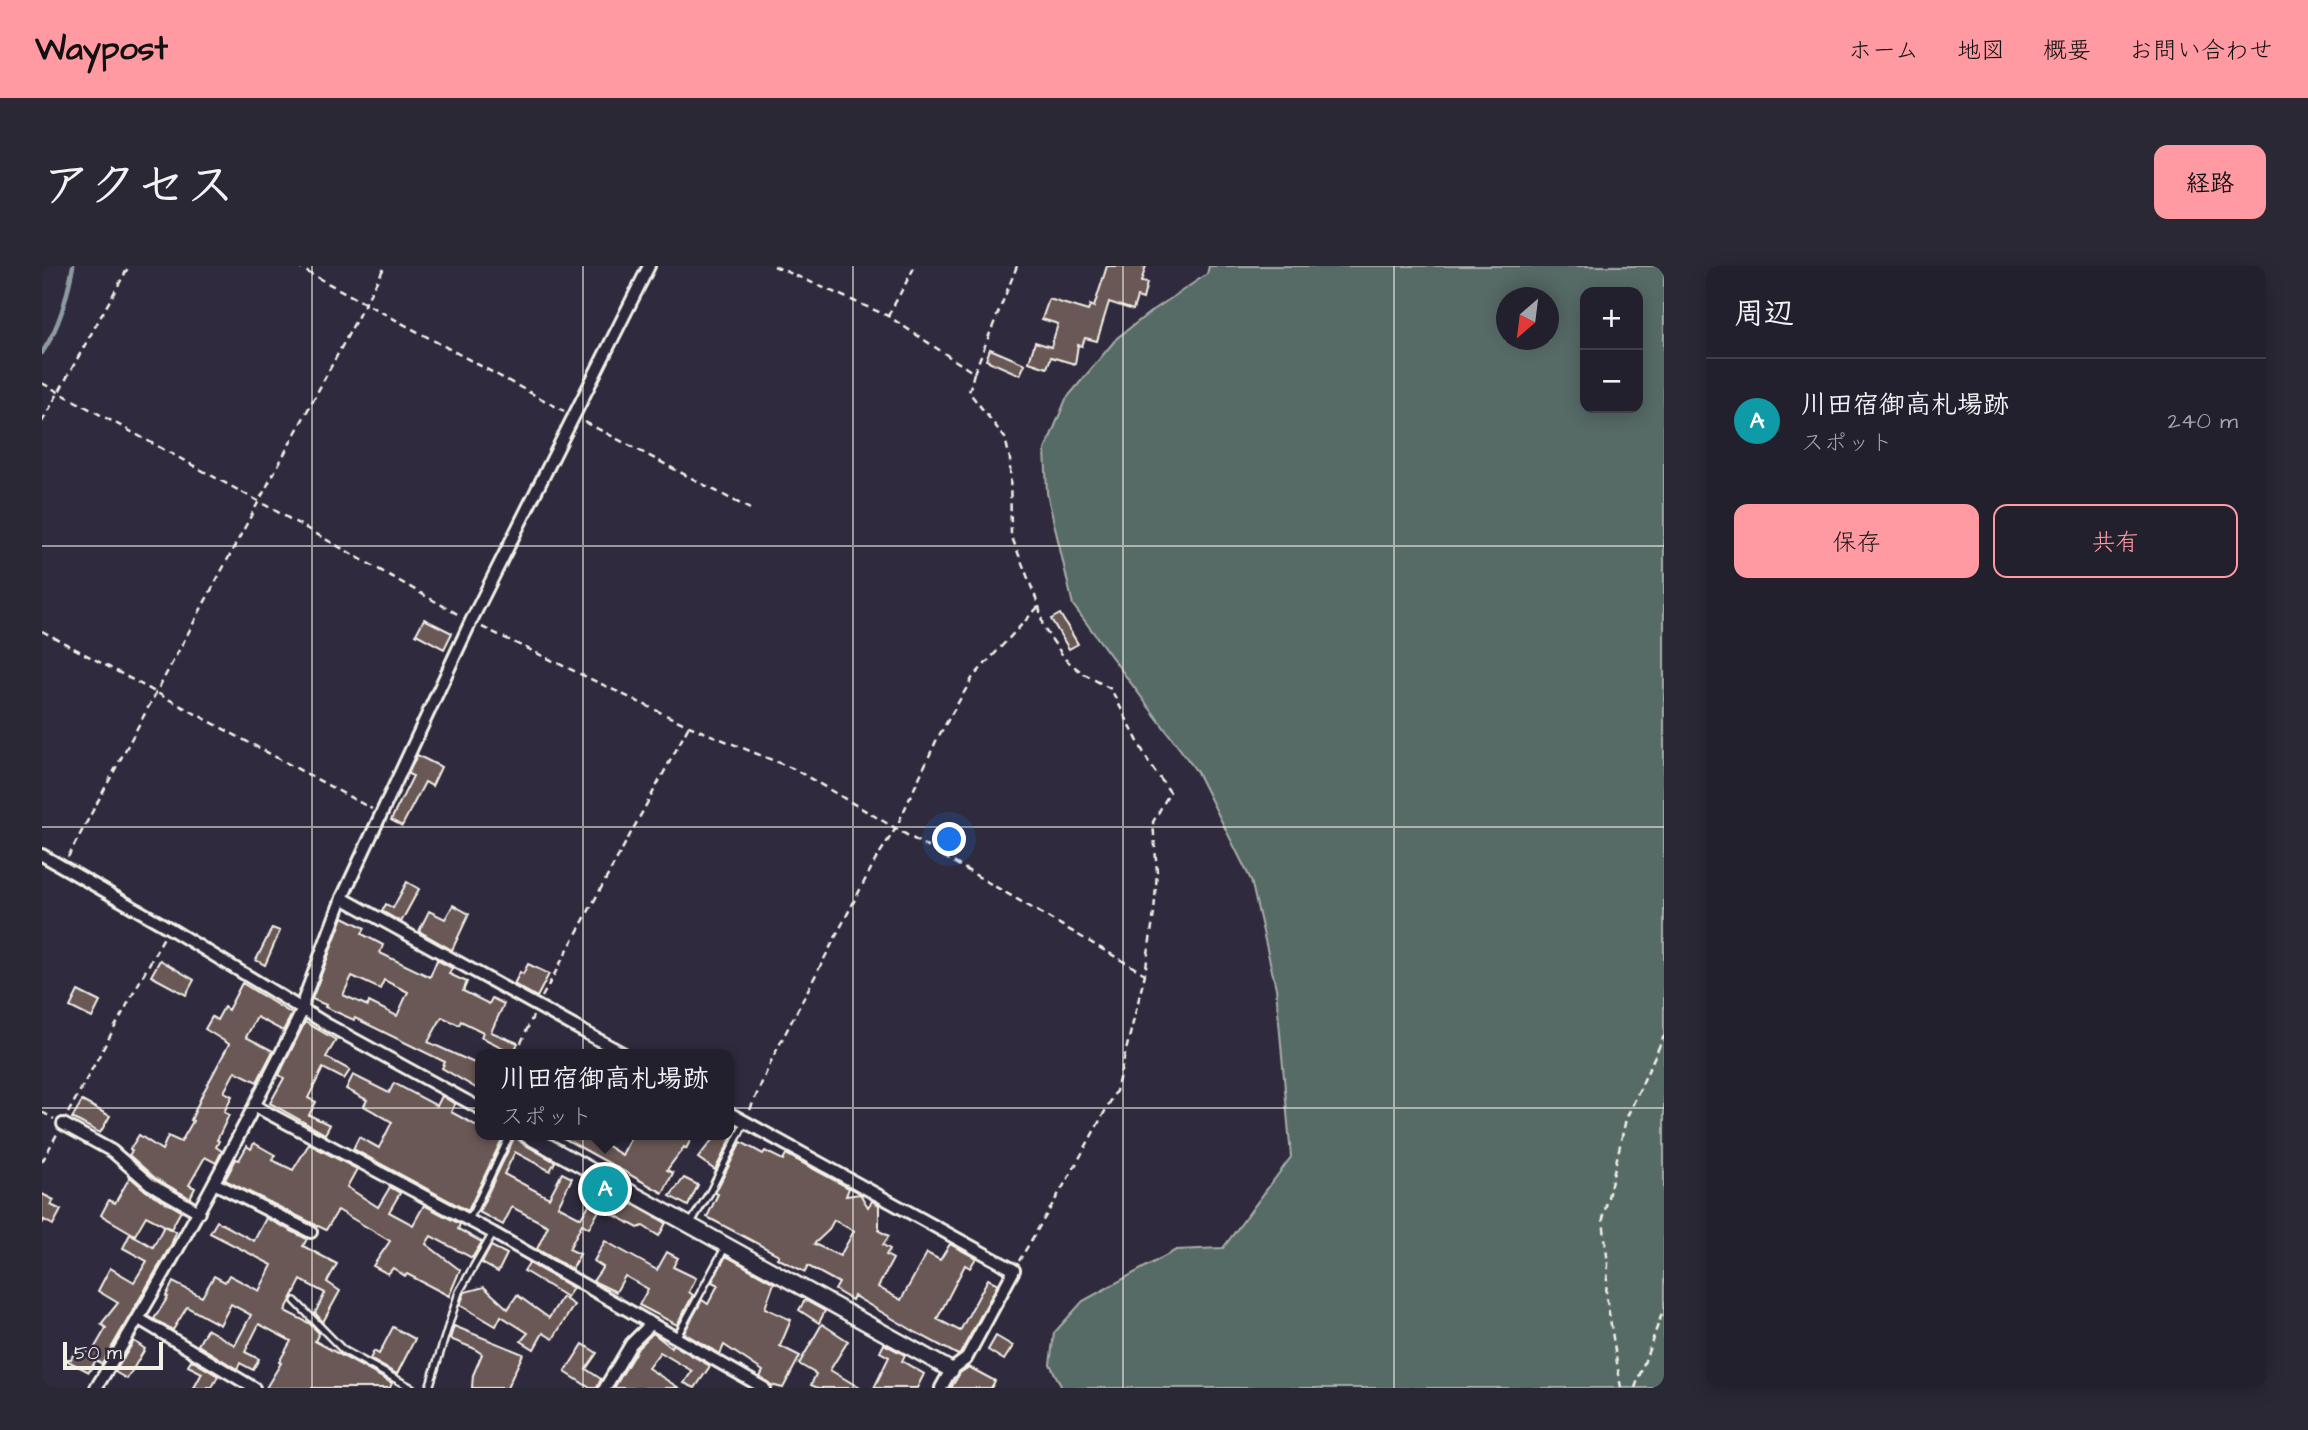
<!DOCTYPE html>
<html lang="ja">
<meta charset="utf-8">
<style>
:root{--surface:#23202e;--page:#2b2836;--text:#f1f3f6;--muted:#a3a3aa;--line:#403e4a;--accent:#ff9aa2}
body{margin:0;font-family:"Architects Daughter","Klee One",sans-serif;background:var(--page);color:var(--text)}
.controls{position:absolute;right:21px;top:21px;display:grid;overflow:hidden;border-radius:14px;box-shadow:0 4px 18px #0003}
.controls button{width:63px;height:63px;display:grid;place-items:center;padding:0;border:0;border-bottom:2px solid var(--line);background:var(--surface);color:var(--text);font:35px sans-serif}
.compass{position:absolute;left:1454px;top:21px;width:63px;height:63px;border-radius:50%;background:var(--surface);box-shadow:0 4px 18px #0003;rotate:208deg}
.scale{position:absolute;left:21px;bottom:18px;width:100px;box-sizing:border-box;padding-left:7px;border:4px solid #f4f1e8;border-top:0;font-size:19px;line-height:24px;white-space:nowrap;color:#f4f1e8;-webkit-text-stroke:5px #2f2a3d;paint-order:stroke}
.you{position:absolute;left:908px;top:574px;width:24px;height:24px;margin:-18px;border:5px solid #fff;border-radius:50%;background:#1a73e8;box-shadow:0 0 0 10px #1a73e833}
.badge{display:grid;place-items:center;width:46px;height:46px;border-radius:50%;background:var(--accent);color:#fff;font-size:23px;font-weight:700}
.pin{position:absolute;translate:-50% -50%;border:4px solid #fff;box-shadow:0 2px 7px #0006}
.popup{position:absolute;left:433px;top:783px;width:259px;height:91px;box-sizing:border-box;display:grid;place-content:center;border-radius:14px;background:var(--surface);filter:drop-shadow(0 2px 5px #0005);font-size:23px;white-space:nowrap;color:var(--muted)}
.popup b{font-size:26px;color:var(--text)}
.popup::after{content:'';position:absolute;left:50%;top:100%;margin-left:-14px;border:14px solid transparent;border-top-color:var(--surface)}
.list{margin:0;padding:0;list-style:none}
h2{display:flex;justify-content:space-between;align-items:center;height:91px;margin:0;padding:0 28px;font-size:30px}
h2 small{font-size:23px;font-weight:400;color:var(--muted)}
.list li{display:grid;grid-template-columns:46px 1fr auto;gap:21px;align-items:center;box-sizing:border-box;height:126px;padding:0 28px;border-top:2px solid var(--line)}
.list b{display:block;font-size:26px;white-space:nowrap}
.list p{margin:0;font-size:23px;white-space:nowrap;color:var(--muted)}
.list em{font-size:23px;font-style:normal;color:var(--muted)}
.actions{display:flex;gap:14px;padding:21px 28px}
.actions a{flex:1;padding:16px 0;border:2px solid var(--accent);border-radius:14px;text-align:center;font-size:24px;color:var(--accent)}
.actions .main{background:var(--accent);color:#111}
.map{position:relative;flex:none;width:1622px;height:1122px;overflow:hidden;border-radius:14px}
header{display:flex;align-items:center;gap:42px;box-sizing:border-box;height:98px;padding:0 35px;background:var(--accent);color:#111}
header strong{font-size:33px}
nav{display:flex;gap:38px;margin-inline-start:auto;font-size:24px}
.intro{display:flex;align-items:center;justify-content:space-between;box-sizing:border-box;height:168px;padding:0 42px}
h1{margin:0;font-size:49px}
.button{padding:18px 32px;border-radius:14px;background:var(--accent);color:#111;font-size:24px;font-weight:700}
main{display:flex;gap:42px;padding:0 42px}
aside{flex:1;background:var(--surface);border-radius:14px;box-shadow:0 4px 18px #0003}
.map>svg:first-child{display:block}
</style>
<header>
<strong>Waypost</strong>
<nav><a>ホーム</a><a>地図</a><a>概要</a><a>お問い合わせ</a></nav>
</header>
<div class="intro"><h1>アクセス</h1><a class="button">経路</a></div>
<main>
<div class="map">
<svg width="1622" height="1122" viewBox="0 0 1622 1122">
<rect width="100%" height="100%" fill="#2f2a3d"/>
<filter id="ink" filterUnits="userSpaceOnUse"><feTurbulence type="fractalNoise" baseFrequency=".0143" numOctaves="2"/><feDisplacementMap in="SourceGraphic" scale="14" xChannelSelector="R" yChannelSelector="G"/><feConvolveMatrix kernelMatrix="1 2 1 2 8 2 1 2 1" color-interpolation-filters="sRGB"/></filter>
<g filter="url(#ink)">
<path fill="#576b66" stroke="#a6aea7" stroke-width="2" fill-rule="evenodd" d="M1167 0H1622V1122H1020L1008 1098 1012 1067 1041 1035 1134 984 1181 982 1249 891 1234 722 1209 614 1155 506 1031 339 1005 227 1003 184 1024 133 1075 72 1107 47 1165 8ZM1543 26H1596V142H1543ZM1464 32H1506V74H1464Z"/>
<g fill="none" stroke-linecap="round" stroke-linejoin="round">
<path stroke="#8d9ca0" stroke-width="4.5" d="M0 87C18 60 25 31 31 0"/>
</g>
<g fill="#695957" stroke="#f4f1e8" stroke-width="2" fill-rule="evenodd">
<polygon points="1065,0 1104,0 1099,16 1105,17 1101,33 1095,31 1091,44 1067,36 1055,75 1043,72 1040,80 1036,79 1033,98 1009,91 1005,102 987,96 993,76 1009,81 1016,58 1000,53 1007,33 1046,45 1048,39 1052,41"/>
<polygon points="948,83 983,98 978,109 944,94"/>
<polygon points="1018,348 1036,378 1027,383 1009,353"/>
<polygon points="382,353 410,367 402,383 374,368"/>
<polygon points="375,489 399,501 390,520 383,516 360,560 349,554 371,510 366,508"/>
<polygon points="365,616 377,623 359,656 340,645 344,638 351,642"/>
<polygon points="411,639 427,648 410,684 377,665 387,645 403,653"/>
<path d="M301 651 323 662 320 668 341 679 338 687 388 711 395 694 410 702 407 708 425 716 421 725 447 738 450 732 462 738 449 766 476 777 471 787 439 771 441 766 419 755 417 759 400 751 386 776 439 800V825L400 802 403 796 313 752 312 754 283 741 284 739 270 733ZM310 710 338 723 342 714 366 726 355 750 327 736 326 740 301 729Z"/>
<polygon points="230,662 238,665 223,699 214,694"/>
<polygon points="118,694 152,714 144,729 109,710"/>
<polygon points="486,698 507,708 495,731 472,718 478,706 481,708"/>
<polygon points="200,717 250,748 241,765 215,751 204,771 231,785 215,816 193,805 182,826 190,830 182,846 187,849 175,874 177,875 174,881 180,885 174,897 163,891 147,919 153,922 148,932 113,912 87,889 90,885 88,883 97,869 120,884 126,870 139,876 151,855 149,854 160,829 187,778 163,763 170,751 175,754 182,741 186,744"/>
<polygon points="36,725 58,736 50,752 28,741"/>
<polygon points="263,756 294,774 284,791 308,804 302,813 281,802 266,832 274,836 267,849 288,859 283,868 228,837 242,812 237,809"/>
<polygon points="311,809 347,827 352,817 395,840 400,830 413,838 409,846 439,862 439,869 462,869 426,945 311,883 317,871 337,882 350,856 322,840 325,834 304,823"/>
<polygon points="40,835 68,850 58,867 30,852"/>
<polygon points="516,869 548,869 580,889 590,869 651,869 644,883 642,881 625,904 631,907 621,927"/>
<polygon points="674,869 690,871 673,904 656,892"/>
<polygon points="473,870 480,877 513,896 508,905 473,886 462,908 507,932 520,907 530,912 516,940 539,952 548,937 558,943 547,962 540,958 527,983 538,988 530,1003 495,983 506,960 470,941 461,959 437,946"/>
<path d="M699 876 721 888 723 885 741 894 744 888 807 922 804 930 818 928 826 941 830 935 837 939V965L847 970 841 979 848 983 844 989 851 993 836 1021 859 1034 885 987 898 994 908 978 934 992 928 1002 923 999 895 1053 918 1065 946 1013 956 1018 918 1088 916 1089 875 1067 812 1030 810 1034 793 1024 797 1017 766 1000 763 1006 735 992 737 989 665 951 676 928 673 927ZM792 954 812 965 798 990 772 978 786 965Z"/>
<polygon points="212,877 233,889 230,894 251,904 267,878 315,903 305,921 336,941 348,921 358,927 347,946 371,959 382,939 418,958 416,963 440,976 430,992 389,970 384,978 418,1004 407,1030 365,1008 363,1010 351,1002 346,1008 331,1000 348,975 296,944 284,964 183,914 194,893 197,894 205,880 209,883"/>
<polygon points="88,911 104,925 139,945 129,963 104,950 93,969 59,949 67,934 73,937"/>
<polygon points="642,912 656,919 646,940 628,930"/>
<polygon points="560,921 624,957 617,970 601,960 596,962 552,938"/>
<polygon points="0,928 12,934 9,939 19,944 11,959 2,954 0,958"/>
<polygon points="224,952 265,973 261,980 295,998 285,1016 298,1025 281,1056 273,1047 283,1027 259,1014 243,1045 267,1057 277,1067 273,1075 350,1117 348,1122 224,1122 239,1097 237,1096 249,1075 217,1058 203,1086 217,1093 211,1104 198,1097 195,1103 156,1079 165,1063 193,1079 209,1049 189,1038 178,1059 145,1041 131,1064 112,1053 126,1031 124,1030 131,1016 160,1031 172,1010 183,1016 187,1009 217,1025 230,999 168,967 175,955 212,975"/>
<polygon points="122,960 134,966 129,979 60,1098 54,1094 47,1106 22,1093 29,1093 35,1081 49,1088 64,1062 59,1058 76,1037 56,1025 68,1002 92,1016 105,995 81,982 88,968 111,981"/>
<polygon points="563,975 615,1004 625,986 636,992 631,1001 654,1012 647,1026 651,1029 635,1059 597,1039 606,1023 583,1010 574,1026 551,1015 561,1001 552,995"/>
<polygon points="449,980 465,988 456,1006 440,997"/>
<polygon points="684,990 732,1017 723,1042 749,1054 738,1080 758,1090 741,1122 729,1119 718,1111 721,1105 682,1079 678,1088 642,1067 660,1034 666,1038 676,1019 670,1016"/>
<polygon points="487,997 531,1022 525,1031 482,1005"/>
<polygon points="442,1021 466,1043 475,1029 507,1052 520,1031 532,1039 511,1073 501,1067 492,1083 479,1075 486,1067 459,1050 454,1060 418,1039 423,1026"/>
<polygon points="763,1034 783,1045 777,1057 757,1044"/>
<polygon points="780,1058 806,1075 788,1104 818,1122 776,1122 769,1119 774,1108 757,1098"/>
<polygon points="412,1060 481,1088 465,1122 430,1122 431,1109 440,1088 431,1082 408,1073"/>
<polygon points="351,1061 373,1073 355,1108 328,1093 332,1085 337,1088"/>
<polygon points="611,1067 629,1081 630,1078 668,1100 653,1122 642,1117 650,1105 618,1086 606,1102 637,1122 572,1122 596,1082"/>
<polygon points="954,1070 971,1080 962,1094 946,1084"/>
<polygon points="92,1075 103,1083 85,1113 73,1106"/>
<polygon points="541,1078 555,1087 544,1103 559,1113 555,1122 548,1122 523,1106"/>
<polygon points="842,1078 863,1089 860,1095 882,1108 875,1122 832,1122 847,1091 838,1086"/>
<polygon points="149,1094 176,1110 170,1122 152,1122 160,1107 146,1100"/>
<polygon points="927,1101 953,1115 949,1122 909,1122 918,1107"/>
</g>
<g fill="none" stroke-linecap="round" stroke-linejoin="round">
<g stroke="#f4f1e8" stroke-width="10">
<g id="lane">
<polyline points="427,954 468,869"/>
<polyline points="648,958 668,926 703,856"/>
<polyline points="253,1035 301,1084 370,1122"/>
<polyline points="634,1072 684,980"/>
<polyline points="387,1122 417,1026 451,967"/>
</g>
</g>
<g stroke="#f4f1e8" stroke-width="16">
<g id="street">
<polyline points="0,589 127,662 286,759 439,843"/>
<polyline points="300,632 582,788"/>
<polyline points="213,840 451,967 722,1122"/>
<polyline points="687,847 972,1004 924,1093 909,1104 899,1122"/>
<polyline points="21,858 70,885 108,918 157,946"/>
<polyline points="172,917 269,966"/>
<polyline points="97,1053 212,1122"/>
<path d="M54 1122C130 1000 197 873 261 743L262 733 300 632 429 355 607 0"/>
<polyline points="563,1122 589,1078 609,1058"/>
</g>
</g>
<g stroke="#f4f1e8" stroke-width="19">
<polyline id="secondary" points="485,869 909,1104"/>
</g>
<g stroke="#f4f1e8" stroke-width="2.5" stroke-dasharray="7 5" stroke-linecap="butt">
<polyline points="254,0 522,145"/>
<polyline points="732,0 846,50 932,107 975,0"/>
<polyline points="846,50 873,0"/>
<polyline points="932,107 927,126 963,172 968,193 969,269 997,340 1001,361 1024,394 1042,408 1069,423 1107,497 1128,526 1111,556 1115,606 1112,647 1103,708 1074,825 1032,902 977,995"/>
<polyline points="0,117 218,236 419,350"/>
<polyline points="0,156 87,0"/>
<polyline points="543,156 708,243"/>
<polyline points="440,361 647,460 752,503 1103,708"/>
<polyline points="0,365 330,543"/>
<polyline points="26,591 343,0"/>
<polyline points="500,731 647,460"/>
<polyline points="474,788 491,750"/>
<polyline points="708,844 730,793 834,593 854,562 895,473 931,411 997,340"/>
<polyline points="0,846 12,853"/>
<polyline points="26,847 122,671"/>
<polyline points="0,896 15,868"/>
<polyline points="1579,1122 1564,1028 1566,999 1561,953 1584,853 1622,770"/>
<polyline points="1593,1122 1622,1042"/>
</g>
<use href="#lane" stroke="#2f2a3d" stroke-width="5"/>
<use href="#street" stroke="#2f2a3d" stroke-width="10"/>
<use href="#secondary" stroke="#2f2a3d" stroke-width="14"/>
</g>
</g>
<path fill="none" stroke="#f4f1e8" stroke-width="2" stroke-opacity="0.55" d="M270 0V1122M541 0V1122M811 0V1122M1081 0V1122M1352 0V1122M0 280H1622M0 561H1622M0 842H1622"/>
</svg>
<div class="controls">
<button>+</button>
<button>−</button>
</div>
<svg class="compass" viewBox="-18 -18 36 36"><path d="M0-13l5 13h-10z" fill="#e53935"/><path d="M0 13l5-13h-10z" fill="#a3a3aa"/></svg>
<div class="scale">50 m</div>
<div class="you"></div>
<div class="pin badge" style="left:563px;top:923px;background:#0f9aa8">A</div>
<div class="popup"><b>川田宿御高札場跡</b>スポット</div>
</div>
<aside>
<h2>周辺<small></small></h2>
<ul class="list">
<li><span class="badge" style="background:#0f9aa8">A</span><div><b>川田宿御高札場跡</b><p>スポット</p></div><em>240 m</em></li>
</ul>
<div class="actions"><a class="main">保存</a><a>共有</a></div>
</aside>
</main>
